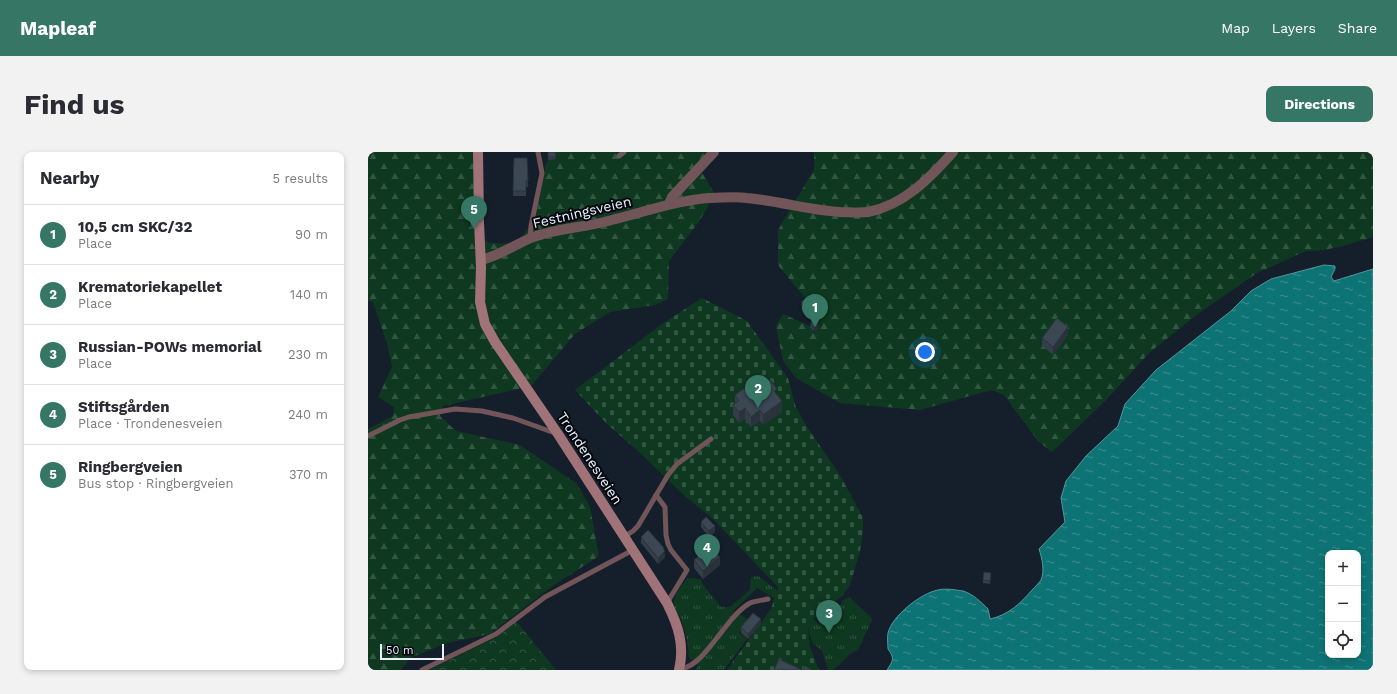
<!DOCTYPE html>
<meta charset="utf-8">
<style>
:root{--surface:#fff;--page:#f2f2f3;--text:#2b2b33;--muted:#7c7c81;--line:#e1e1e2;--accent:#357764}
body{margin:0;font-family:"Work Sans",sans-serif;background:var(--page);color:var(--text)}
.controls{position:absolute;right:12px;bottom:12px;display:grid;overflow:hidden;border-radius:8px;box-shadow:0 2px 6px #0003}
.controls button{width:36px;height:36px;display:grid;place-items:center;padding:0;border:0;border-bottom:1px solid var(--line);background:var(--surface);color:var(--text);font:20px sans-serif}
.scale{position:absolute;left:12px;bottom:10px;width:64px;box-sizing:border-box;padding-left:4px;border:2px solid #eaf1fa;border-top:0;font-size:11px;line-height:14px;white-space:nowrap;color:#eaf1fa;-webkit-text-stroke:3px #05080e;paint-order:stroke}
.you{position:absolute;left:557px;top:200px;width:14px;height:14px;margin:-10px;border:3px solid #fff;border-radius:50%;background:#1a73e8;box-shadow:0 0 0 6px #1a73e833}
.badge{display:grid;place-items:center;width:26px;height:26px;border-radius:50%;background:var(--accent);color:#fff;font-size:13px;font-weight:700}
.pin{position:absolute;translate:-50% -33px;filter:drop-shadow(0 1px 2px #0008)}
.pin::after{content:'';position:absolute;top:21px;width:14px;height:12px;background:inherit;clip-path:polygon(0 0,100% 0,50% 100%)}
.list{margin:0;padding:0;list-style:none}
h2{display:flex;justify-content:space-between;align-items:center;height:52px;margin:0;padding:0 16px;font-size:17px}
h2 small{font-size:13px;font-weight:400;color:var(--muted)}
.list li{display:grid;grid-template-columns:26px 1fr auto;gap:12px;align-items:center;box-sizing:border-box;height:60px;padding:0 16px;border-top:1px solid var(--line)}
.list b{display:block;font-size:15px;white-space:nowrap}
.list p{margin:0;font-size:13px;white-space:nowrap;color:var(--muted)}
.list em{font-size:13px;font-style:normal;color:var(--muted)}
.icon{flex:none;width:22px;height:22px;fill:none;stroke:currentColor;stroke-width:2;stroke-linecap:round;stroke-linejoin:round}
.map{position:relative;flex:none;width:1005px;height:518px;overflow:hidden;border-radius:8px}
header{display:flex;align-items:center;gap:24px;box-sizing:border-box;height:56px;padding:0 20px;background:var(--accent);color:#fff}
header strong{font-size:19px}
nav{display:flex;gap:22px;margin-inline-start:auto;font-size:14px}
.intro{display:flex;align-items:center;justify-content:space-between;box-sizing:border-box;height:96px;padding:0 24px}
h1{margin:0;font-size:28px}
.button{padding:10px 18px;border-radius:8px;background:var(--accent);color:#fff;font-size:14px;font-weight:700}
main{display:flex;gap:24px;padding:0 24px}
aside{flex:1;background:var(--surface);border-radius:8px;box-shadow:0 2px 6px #0003}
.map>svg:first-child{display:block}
</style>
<header>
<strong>Mapleaf</strong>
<nav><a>Map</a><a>Layers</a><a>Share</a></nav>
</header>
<div class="intro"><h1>Find us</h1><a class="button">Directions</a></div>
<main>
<aside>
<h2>Nearby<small>5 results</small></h2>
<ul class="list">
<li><span class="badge">1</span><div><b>10,5 cm SKC/32</b><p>Place</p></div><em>90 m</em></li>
<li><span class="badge">2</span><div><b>Krematoriekapellet</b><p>Place</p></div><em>140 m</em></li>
<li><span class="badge">3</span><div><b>Russian-POWs memorial</b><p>Place</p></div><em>230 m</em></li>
<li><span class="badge">4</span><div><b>Stiftsgården</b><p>Place · Trondenesveien</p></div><em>240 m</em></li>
<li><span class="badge">5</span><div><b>Ringbergveien</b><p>Bus stop · Ringbergveien</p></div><em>370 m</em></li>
</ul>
</aside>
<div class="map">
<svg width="1005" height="518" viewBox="0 0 1005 518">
<defs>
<pattern id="grass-tufts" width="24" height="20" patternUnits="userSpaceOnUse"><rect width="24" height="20" fill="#0e3920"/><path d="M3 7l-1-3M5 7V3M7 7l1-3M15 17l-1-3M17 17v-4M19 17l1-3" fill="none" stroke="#315641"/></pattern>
<pattern id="forest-firs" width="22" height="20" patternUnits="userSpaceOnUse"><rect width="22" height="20" fill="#0e3920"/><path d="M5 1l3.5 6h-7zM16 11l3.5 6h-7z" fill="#315641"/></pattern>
<pattern id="cemetery-stones" width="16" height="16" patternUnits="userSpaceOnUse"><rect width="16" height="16" fill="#0e3920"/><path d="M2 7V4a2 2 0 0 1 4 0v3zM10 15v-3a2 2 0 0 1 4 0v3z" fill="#315641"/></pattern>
<pattern id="park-crowns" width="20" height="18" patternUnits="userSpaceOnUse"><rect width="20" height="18" fill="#0e3920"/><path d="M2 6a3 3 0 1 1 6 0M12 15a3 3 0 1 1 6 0" fill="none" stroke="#315641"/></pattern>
<pattern id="water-ripples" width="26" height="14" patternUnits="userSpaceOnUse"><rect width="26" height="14" fill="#0e7375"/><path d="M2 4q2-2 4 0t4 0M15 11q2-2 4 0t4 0" fill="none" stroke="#3d8e90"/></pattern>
</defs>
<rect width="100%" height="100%" fill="#151f2b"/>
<path fill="url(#grass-tufts)" d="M390 424 439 461 451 472H460L462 468 461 462 467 455 473 453 474 449 481 445 503 465 504 468 490 498 482 502 470 514 464 518H460L454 499 444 490 437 464 389 436 365 459 380 467 371 481 379 487 356 518H327L330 514 321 505C320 492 318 480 313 468 312 462 305 456 306 450 307 442 314 432 320 426L333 427 335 433 353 455H362L382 438 383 425Z"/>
<g fill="url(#forest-firs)">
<polygon points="0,0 108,0 109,82 121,91 147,92 167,69 178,12 185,0 340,0 331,16 347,42 330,71 301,109 300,147 287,153 242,160 207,182 163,234 75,254 72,264 88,279 152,293 209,332 222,355 231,404 183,435 122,482 79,491 42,506 33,518 0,518 0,277 25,264 26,255 10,245 24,215 20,195 5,150 0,149"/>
<path d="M446 0H1005V85C984 91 960 100 938 99L889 121 835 158 781 201 738 248 684 300 670 289 636 243 623 238 552 258 472 251 428 226 415 209 408 174 415 162 444 175 447 158 410 113V78L446 18Z"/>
</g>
<polygon fill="url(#cemetery-stones)" points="334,146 379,169 420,226 427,253 439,275 472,323 495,366 495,380 492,399 482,433 475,443 447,466 440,475 442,495 451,518 359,518 403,457 410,435 343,365 318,345 271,300 239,272 207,238 294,172"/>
<polygon fill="url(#park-crowns)" points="148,469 188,518 61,518 129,485"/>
<path fill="url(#water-ripples)" stroke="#50999d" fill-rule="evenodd" d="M956 113 967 114V117L963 125 966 129 1005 117V518H519C525 509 527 506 520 497 520 492 519 486 520 481 524 464 553 441 570 438 578 436 588 438 595 439 605 442 613 450 620 457L622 467C640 463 652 452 664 438 667 435 671 431 673 428 677 419 674 406 671 397L697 370 693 346 698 329 718 304 750 274 757 252 788 218 863 159 883 139 903 127ZM960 401H990V503H960Z"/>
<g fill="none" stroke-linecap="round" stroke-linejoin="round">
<g stroke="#715558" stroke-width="5">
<polyline points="251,4 256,0"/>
<polyline points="162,86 163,74 174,21 170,0"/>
<polyline points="0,284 32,268 41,265 87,257 114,259 145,266 187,281"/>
<polyline points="288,343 297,355 298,383 300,392 303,398 319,418 299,451"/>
<polyline points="256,385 265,379 270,374 300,323 309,312 343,287"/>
<path d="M312 517C338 514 356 466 382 451 388 449 395 448 400 447"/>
<polyline points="54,518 128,482 177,445 265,398"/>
</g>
<g stroke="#715558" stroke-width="10">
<polyline points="301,52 304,45 346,0"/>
<path d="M113 108C131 104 146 93 163 86 187 76 214 76 240 69 273 61 306 49 340 46 353 46 367 44 379 46 411 49 441 58 472 60 481 60 491 61 500 60 536 53 562 26 585 0"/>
</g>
<path stroke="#a07379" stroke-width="10" d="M110 0 111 70 113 115 112 150 117 172 127 190 190 282 299 451C310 473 317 493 311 518"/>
</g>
<g fill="#343d48">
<polygon points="180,0 187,0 188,7 180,8"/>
<polygon points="146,6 159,6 160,35 158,35 158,44 145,44"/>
<polygon points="433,150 450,150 449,159 438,161 434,159"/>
<polygon points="443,170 450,177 446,179 442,176"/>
<polygon points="700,183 685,203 674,194 674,186"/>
<polygon points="409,242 414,260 395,273 392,269 383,275 377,267 371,271 365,263 365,253 367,251 367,243"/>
<polygon points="333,370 347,380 341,385 333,375"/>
<polygon points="273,385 296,399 297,405 290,412 273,391"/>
<polygon points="326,408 352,413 335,427 326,416"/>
<polygon points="623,424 622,432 615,431 615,428"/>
<polygon points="393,472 380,487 373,481 373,475"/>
</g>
<g fill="#2a323b">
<polygon points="450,144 450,150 449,159 449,153"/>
<polygon points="450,174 450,177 446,179 446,176"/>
<polygon points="700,175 700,183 685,203 685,195"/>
<polygon points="414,249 414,260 395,273 395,263"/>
<polygon points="377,256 377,267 371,271 371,260"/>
<polygon points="392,258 392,269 383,275 383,265"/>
<polygon points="347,374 347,380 341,385 341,379"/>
<polygon points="296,396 297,405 290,412 290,406 295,397"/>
<polygon points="352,405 352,413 335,427 335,419"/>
<polygon points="393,467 393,472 380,487 380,482"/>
</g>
<g fill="#3c4754" stroke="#2a323b">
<polygon points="180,0 187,0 188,5 180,5"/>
<polygon points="146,6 159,6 160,29 158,29 158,39 145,39"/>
<polygon points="450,144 449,153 438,156 434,154 433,150 437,147"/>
<polygon points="447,165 450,170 450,174 446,176 442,173 443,170"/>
<polygon points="689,166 700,175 685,195 674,186"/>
<polygon points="395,223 400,230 402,228 409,237 406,239 414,249 395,263 392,258 383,265 377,256 371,260 365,253 371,249 367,243"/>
<polygon points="338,365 347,374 341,379 333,370"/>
<polygon points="280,378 296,396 295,397 297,399 290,406 273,385"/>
<polygon points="342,394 352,405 335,419 326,408"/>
<polygon points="616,420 623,421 622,429 615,428"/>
<polygon points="385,461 393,467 380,482 373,475"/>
<polygon points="411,507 434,518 406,518"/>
<polygon points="437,514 444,518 435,518"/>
</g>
<g text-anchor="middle" stroke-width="4" stroke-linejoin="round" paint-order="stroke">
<g font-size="14" fill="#eaf1fa" stroke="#05080e">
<text transform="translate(214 60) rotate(-13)" y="5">Festningsveien</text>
<text transform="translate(222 306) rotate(57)" y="5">Trondenesveien</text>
</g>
</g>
</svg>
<div class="controls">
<button>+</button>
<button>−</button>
<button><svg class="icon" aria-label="locate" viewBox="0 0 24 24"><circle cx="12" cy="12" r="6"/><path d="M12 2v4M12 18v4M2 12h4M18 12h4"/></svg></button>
</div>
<div class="scale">50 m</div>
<div class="you"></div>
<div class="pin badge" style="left:447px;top:175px">1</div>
<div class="pin badge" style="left:390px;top:256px">2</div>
<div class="pin badge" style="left:461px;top:481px">3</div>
<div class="pin badge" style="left:339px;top:415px">4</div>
<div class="pin badge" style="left:106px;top:77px">5</div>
</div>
</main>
